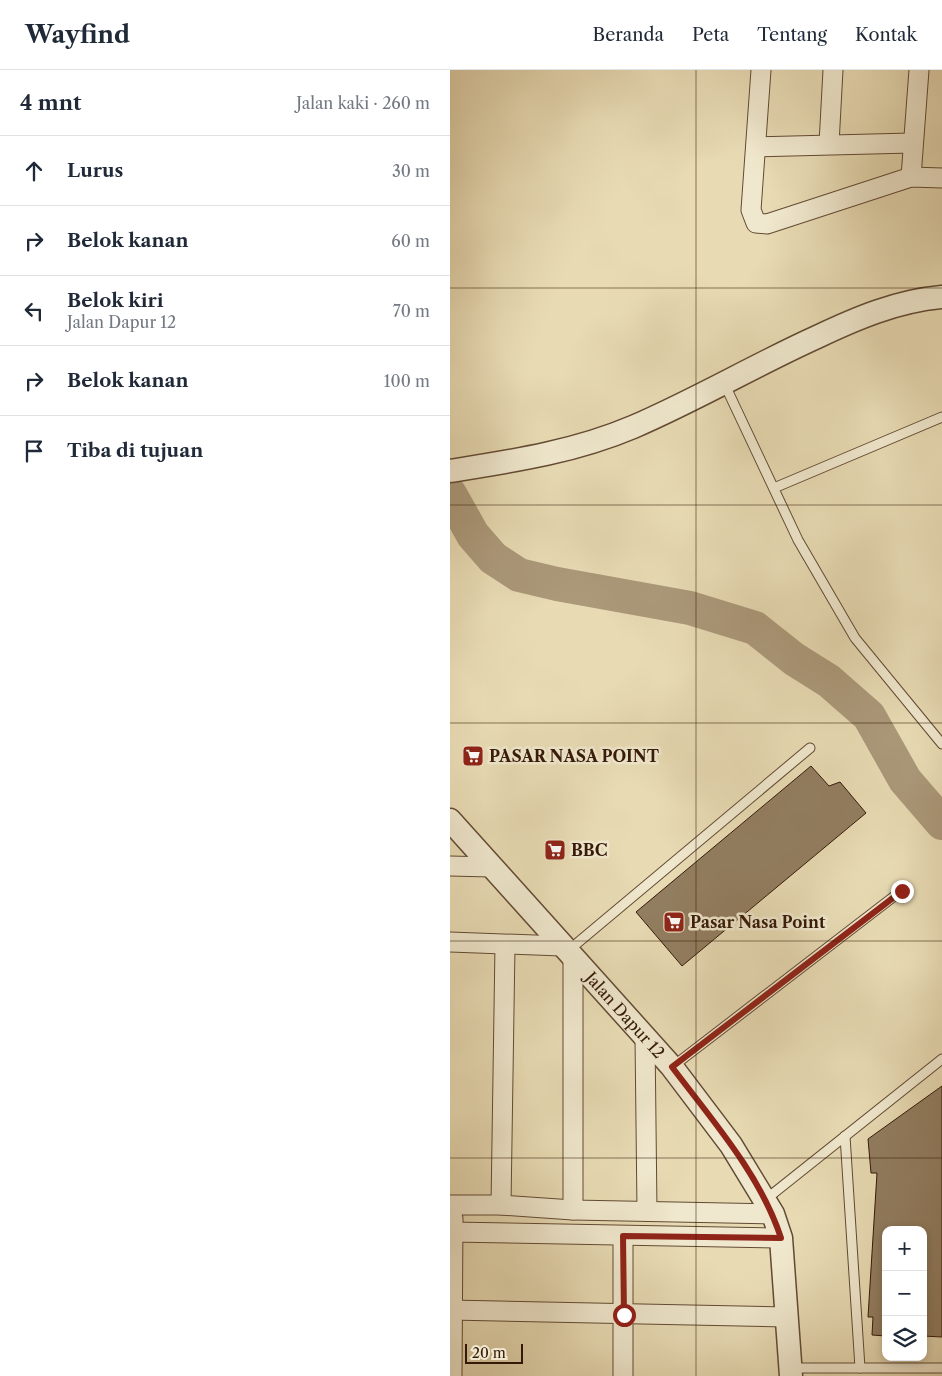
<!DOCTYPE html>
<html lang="id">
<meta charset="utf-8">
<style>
:root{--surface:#fff;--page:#f6f6f7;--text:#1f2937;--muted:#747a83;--line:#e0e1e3}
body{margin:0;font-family:"Libre Caslon Text",serif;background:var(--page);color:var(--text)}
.controls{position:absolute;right:15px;bottom:15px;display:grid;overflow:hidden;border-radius:10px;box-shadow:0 2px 8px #0003}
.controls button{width:45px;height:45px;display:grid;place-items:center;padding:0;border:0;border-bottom:1px solid var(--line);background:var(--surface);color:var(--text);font:25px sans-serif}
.scale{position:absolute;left:15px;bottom:12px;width:58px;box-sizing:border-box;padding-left:5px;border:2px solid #351908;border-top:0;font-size:14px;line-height:18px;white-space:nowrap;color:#351908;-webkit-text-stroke:4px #f0e8ce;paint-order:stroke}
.stop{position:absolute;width:15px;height:15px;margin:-11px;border:4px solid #8f2418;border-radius:50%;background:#fff}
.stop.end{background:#8f2418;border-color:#fff;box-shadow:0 1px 5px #0008}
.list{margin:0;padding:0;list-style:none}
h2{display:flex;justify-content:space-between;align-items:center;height:65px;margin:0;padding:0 20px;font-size:21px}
h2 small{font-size:16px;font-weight:400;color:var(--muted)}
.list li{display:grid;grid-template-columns:32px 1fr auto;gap:15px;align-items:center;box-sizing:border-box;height:70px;padding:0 20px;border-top:1px solid var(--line)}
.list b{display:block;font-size:19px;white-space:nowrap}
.list p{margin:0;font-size:16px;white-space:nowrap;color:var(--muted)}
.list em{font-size:16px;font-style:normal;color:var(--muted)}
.icon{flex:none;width:28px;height:28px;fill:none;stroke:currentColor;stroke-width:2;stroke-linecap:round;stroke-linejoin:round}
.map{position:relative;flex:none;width:492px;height:1306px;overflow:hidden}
header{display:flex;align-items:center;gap:30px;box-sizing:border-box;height:70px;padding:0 25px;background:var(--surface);border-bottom:1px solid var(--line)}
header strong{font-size:24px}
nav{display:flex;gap:28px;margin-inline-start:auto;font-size:18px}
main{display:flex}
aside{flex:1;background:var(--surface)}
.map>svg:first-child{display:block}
</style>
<header>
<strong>Wayfind</strong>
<nav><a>Beranda</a><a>Peta</a><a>Tentang</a><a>Kontak</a></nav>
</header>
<main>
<aside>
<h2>4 mnt<small>Jalan kaki · 260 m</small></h2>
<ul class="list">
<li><svg class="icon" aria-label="ahead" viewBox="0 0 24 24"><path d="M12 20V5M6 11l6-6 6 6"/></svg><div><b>Lurus</b></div><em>30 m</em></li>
<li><svg class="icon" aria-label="right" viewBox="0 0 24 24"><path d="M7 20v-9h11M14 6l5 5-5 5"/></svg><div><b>Belok kanan</b></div><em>60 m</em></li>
<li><svg class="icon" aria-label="left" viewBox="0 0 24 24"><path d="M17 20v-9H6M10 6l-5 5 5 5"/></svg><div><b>Belok kiri</b><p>Jalan Dapur 12</p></div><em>70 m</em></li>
<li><svg class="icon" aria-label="right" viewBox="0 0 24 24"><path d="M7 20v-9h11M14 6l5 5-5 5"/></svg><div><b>Belok kanan</b></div><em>100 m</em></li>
<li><svg class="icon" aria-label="arrive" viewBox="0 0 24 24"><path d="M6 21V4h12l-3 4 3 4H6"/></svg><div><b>Tiba di tujuan</b></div></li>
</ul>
</aside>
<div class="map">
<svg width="492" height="1306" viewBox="0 0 492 1306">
<rect width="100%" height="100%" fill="#e8dbb4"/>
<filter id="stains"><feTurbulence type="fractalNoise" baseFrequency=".004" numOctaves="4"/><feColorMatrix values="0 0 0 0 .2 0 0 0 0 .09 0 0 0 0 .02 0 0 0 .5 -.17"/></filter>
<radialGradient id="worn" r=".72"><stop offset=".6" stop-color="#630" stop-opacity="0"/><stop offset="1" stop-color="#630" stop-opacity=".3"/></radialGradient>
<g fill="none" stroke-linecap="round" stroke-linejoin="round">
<polyline stroke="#ab997a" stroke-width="34" points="0,424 23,465 43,488 69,505 107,514 240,538 305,558 344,589 379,611 419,646 455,710 492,753"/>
</g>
<g fill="#927e61" stroke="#351908">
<polygon points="361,696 379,716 390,712 416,743 232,896 186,842"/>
<polygon points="492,1016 492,1267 473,1266 473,1160 436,1160 436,1266 422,1265 423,1247 418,1247 427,1103 421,1103 418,1069"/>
</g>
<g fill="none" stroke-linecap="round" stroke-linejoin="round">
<g stroke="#624a33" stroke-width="11">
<g id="service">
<polyline points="274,313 348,470 405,568 492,674"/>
<polyline points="324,418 492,347"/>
<polyline points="119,880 360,678"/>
<polyline points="222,997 451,821"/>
<polyline points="395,1066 410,1298"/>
<polyline points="315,1130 492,989"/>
<polyline points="341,1298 492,1298"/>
</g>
</g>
<g stroke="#624a33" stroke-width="21">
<g id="minor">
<polyline points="311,0 301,140 306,153 317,154 461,107 492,108"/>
<polyline points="379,74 383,0"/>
<polyline points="306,77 462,73"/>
<polyline points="461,107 469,0"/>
<polyline points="0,796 41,797"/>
<polyline points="0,872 112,876"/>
<polyline points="123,888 123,1140"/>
<polyline points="195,967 197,1141"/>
<polyline points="0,1135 51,1135 123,1140 323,1144"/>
<polyline points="51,1135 55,875"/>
<polyline points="0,1162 331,1168"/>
<polyline points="0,1240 337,1247"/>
<polyline points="2,1306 3,1148"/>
<polyline points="173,1306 173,1167"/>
</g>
</g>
<g stroke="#624a33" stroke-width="25">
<g id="tertiary">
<path d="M0 401C63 391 124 382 183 357 246 330 305 295 367 267 407 248 447 231 492 227"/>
<path id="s1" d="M0 750 222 997 281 1075 323 1144 331 1168 341 1306"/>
</g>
</g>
<use href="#service" stroke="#f0e8ce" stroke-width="9"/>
<use href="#minor" stroke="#f0e8ce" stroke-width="19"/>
<use href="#tertiary" stroke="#f0e8ce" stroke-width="22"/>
</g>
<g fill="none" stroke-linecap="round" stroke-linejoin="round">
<path stroke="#8f2418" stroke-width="6" d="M174 1245 173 1166 331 1168C310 1104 262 1050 222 997L452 821"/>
</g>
<path fill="none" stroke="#351908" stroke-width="1" stroke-opacity="0.55" d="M246 0V1306M0 218H492M0 435H492M0 653H492M0 871H492M0 1088H492"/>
<defs>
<g id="supermarket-square" transform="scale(1.125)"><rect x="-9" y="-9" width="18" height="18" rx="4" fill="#8f2418" stroke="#f0e8ce"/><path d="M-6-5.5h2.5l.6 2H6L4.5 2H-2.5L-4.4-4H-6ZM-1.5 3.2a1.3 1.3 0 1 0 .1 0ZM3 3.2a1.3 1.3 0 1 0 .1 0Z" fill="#fff"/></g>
</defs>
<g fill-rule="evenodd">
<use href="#supermarket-square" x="23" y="686"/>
<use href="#supermarket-square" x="105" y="780"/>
<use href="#supermarket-square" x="224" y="852"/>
</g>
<g text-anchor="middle" stroke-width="5" stroke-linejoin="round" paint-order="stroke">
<g font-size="16" font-weight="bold" fill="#351908" stroke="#f0e8ce" text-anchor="start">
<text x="39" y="692">PASAR NASA POINT</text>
<text x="121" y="786">BBC</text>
<text x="240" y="858">Pasar Nasa Point</text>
</g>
<g font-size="16" fill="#351908" stroke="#f0e8ce">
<text dy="6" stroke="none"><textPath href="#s1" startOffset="262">Jalan Dapur 12</textPath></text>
</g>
</g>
<rect width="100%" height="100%" filter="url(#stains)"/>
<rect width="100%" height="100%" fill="url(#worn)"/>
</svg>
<div class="controls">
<button>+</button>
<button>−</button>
<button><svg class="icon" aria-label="layers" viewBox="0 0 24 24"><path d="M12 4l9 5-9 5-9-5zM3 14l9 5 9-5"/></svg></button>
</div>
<div class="scale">20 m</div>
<div class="stop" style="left:174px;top:1245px"></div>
<div class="stop end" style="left:452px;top:821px"></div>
</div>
</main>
